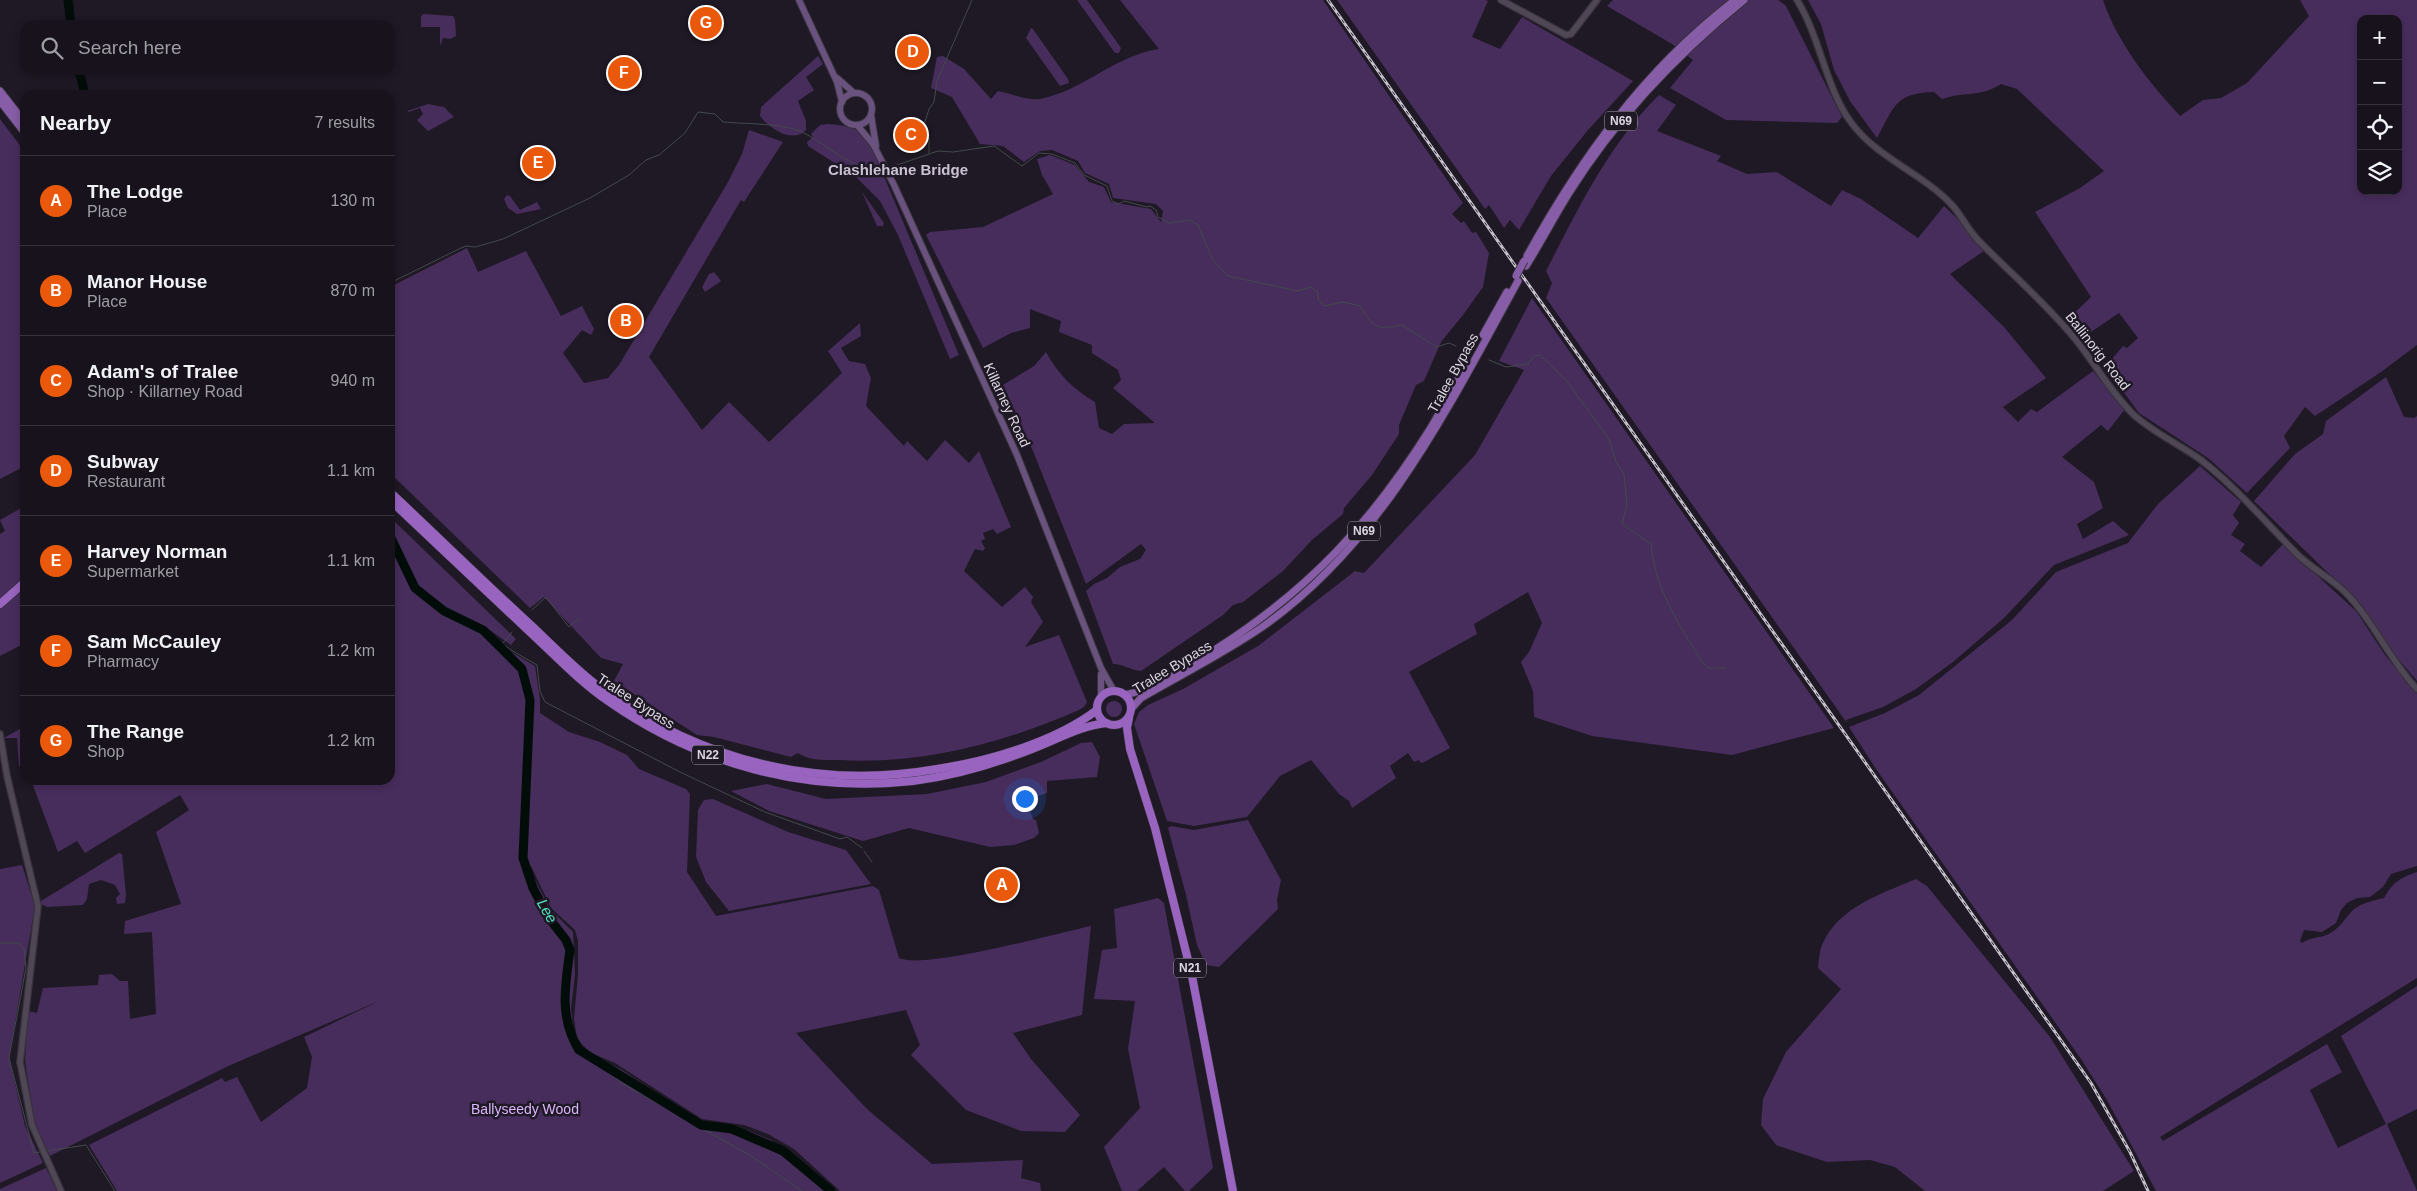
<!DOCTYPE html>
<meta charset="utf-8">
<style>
:root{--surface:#17121c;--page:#201b25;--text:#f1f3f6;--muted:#9e9ea3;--line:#36323b;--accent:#ea580c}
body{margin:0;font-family:Arial,sans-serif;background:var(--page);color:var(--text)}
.controls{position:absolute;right:15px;top:15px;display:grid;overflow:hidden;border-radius:10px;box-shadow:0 2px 8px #0003}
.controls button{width:45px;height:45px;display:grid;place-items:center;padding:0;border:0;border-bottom:1px solid var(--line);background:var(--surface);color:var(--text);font:25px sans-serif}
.you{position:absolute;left:1024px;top:798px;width:18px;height:18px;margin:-12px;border:4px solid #fff;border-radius:50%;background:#1a73e8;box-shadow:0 0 0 8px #1a73e833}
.badge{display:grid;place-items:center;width:32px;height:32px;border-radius:50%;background:var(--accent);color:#fff;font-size:16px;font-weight:700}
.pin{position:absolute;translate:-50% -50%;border:2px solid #fff;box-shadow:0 1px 5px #0006}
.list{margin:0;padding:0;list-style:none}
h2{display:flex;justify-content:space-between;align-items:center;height:65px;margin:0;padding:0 20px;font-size:21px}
h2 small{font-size:16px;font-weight:400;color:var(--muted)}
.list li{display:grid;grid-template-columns:32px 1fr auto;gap:15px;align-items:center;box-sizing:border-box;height:90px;padding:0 20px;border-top:1px solid var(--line)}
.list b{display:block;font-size:19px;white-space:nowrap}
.list p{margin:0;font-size:16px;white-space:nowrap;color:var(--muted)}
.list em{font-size:16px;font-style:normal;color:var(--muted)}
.icon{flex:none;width:28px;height:28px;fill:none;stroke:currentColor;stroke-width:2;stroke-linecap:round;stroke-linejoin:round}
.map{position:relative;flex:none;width:2417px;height:1191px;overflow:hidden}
.search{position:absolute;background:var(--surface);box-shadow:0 2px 8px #0003;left:20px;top:20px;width:375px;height:55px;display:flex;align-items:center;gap:12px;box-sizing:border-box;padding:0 18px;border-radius:15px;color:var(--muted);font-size:19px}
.panel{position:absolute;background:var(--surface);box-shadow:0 2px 8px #0003;left:20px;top:90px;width:375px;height:695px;border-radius:15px}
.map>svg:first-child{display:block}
</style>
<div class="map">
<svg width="2417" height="1191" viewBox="0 0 2417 1191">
<rect width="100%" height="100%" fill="#1f1825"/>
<g fill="#472d5c" fill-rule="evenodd">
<polygon points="1077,0 1087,0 1121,48 1119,53 1115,53"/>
<path d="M1120 0H1323L1463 203 1452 214 1461 223 1464 221 1472 233 1476 232 1489 253 1483 287 1463 315 1441 342 1424 381 1416 385 1399 425V434L1372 475 1344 508 1343 514 1312 540 1283 571 1243 602 1233 605 1223 615 1141 671C1130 670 1124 664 1113 664L1086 591 1094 584 1107 578 1120 567 1140 559 1146 550 1141 544 1086 584 1033 451 1003 385 1034 366 1046 352C1058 374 1073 389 1095 402L1099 428 1112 434 1124 424 1155 423 1113 388 1121 380 1118 370 1092 353V345L1059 332 1061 321 1030 309V328L1011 333 983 348 926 235 930 232 983 227 1053 194 1042 175 1037 159 1050 155 1075 165 1089 182 1104 187 1111 202 1151 209 1161 222 1163 211 1156 204 1113 198 1109 184 1085 173 1078 161 1052 150 1040 151 1024 162 1003 146 980 144 952 97 931 88 937 57 943 56 964 69 991 99 998 91C1010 93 1028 101 1040 99 1085 90 1113 56 1159 49Z"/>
<polygon points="1337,0 1486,0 1488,1 1472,37 1500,49 1522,17 1633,81 1588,130 1551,176 1519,230 1510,220 1504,228 1489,205 1485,209"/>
<polygon points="1613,0 1778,0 1786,6 1842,117 1837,123 1726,120 1670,88 1693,60 1672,44 1607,6"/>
<path d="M1808 0H2103C2118 44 2149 82 2180 116L2203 100 2221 98 2247 83 2309 16 2300 0H2417V345L2381 372 2315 416 2305 407 2284 436 2290 448 2247 493 2208 458 2139 413 2105 367 2123 346 2127 348 2138 338 2119 313 2085 336 2066 321 2091 297 2035 212 2080 188 2104 171 2017 89 2001 84C1979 98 1965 91 1942 99L1934 92C1895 93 1894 107 1877 138L1850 101 1834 70 1821 24ZM2361 19H2398V191H2361Z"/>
<polygon points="423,14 453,16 455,20 456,36 450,39 443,38 440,46 440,27 421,27 421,17"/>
<polygon points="1031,28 1033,29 1068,79 1069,83 1060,86 1026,38"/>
<path d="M818 56 823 64 806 77 814 90 798 101 806 121V130C793 144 770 129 760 116L761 107Z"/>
<path d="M1659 95 1676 105 1657 131 1721 156 1717 161 1747 174 1777 172 1831 206 1842 190 1861 199 1918 238 1944 206 1962 223 1984 251 1950 274 2004 327 2046 378 2003 407 2018 422 2031 409 2037 412 2093 371 2125 409 2108 431 2101 425 2062 457 2094 482 2103 508 2077 524 2083 539 2113 521 2129 535 2054 565 2004 618 1953 662 1916 689 1883 707 1846 720 1847 723 1546 298 1552 283 1546 271C1578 209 1609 144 1659 95Z"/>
<polygon points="428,104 444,107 454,117 428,131 417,120 423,114 420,108 409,112 407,111"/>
<polygon points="0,119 25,152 25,466 0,479"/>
<path d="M828 124C865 126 867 137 882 167L878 168 883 174 959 355 950 359 898 235 880 201 855 176 808 146 807 142 813 137 811 134 820 125Z"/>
<path d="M749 130 783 142 744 202 741 200 649 357 702 430 729 402 769 442 842 373 828 351 860 323 861 336 841 348 849 361 865 364 871 378 866 406 904 446 907 441 927 461 945 440 969 463 979 451 1011 527 997 534 993 529 983 533 985 539 981 541 985 548 983 551 975 549 964 571 1002 607 1025 587 1033 597 1031 602 1043 622 1025 647 1059 635 1087 702 1084 707 1077 711C1000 744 922 765 838 760 824 760 810 761 798 753L791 757 714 737 697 735 614 681 623 664 601 658 544 597 530 608 390 473V287L467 248 478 272 526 251 561 316 582 306 594 329 591 335 582 330 563 353 584 383 608 378 619 365 728 182 742 154Z"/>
<polygon points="862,192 884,223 883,226 877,226"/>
<polygon points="507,195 510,196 520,210 537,202 541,209 517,214 508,208 504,199"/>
<polygon points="714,272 721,281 705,292 702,287 709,274"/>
<polygon points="1532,298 1834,728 1732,755 1592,736 1534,717 1533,691 1521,662 1529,652 1542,623 1528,592 1474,624 1477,634 1409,672 1450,748 1424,762 1421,763 1419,760 1414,762 1408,753 1390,766 1396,778 1352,808 1349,801 1339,794 1311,760 1280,776 1247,817 1194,826 1167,821 1134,724 1139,712 1148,705 1183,689 1258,646 1355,571 1364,573 1475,455 1524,370 1499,361"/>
<polygon points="2386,377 2404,417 2414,418 2417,416 2417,681 2394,654 2363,607 2254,501 2295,454 2323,434 2326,421"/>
<path d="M2200 466 2241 502 2233 515 2239 523 2231 535 2245 544 2240 551 2261 567 2283 544 2356 611 2385 655 2417 693V866L2391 874 2383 887 2370 897 2357 898 2347 903 2341 910 2336 923 2322 932 2304 930 2300 941 2302 943C2312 936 2322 939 2332 932 2340 927 2345 919 2351 912 2358 904 2374 900 2384 898 2393 882 2400 878 2417 872V978L2160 1137 2163 1141 2327 1044 2342 1072 2310 1090 2338 1148 2386 1124 2341 1036 2417 986V1109L2387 1124 2417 1191H2156L2107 1100 2081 1059 1876 769 1849 727 1885 713 1919 695 2012 620 2056 572 2128 543 2158 504Z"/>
<polygon points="25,506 25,643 0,656 0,534 5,531 0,520"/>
<path d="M390 517 516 639 511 645 484 626 478 632 535 666 540 699V713L569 732 600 742 627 755 639 769 686 789 690 794 687 872 716 916 873 886 879 890 899 958C925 970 1057 933 1091 926L1082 1015 1013 1033 1031 1059 1080 1115 1065 1132 1021 1131 966 1110 911 1055 920 1045 906 1010 796 1033 867 1109 932 1164 1023 1160 1021 1178 1040 1183 1041 1191H840L794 1149 768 1134 744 1125 702 1119 615 1063 591 1053 581 1043 577 1038 574 1019 578 975V941L575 930 551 908 531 866 529 868 550 909 573 932 575 974 571 1008 574 1039 581 1049 622 1070 701 1124 749 1131 771 1140 813 1170 836 1191H117L89 1145 222 1078 225 1082 237 1077 261 1122 307 1088 312 1057 304 1037 379 1001 226 1067 50 1156 34 1124 25 1061 28 1011 37 1013 43 988 98 985 99 975 112 974 120 981H128L130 1019 156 1014 152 932 124 934 125 921 181 904 156 832 189 810 180 795 85 853 77 841 58 852 31 780H390Z"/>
<circle cx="1114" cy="709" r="8"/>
<polygon points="25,726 25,773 19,766 17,738 4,738"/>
<polygon points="1092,742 1100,757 1097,777 1047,781 1047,793 1038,796 1030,811 1033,819 1036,820 1039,833 1034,838 1014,845 990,847 909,828 863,841 769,811 731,791 767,784 826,799 927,794 986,782 1041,762 1081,743"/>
<polygon points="713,799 788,832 846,850 871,884 729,911 706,882 696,857 698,810 704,800"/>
<polygon points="1248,820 1281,880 1277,900 1278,909 1219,967 1206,965 1197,945 1186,895 1168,828 1171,826 1194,830"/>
<polygon points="119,853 122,854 126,895 125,903 117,904 116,898 120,894 115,885 101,880 89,884 87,899 83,905 47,907 41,904 41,901"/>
<polygon points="22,865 35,906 9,1058 25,1126 43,1163 0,1183 0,869"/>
<path d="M1916 879 1927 886 2050 1037 2134 1171 2103 1191H1925L1895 1167 1870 1160 1827 1162 1776 1145 1761 1125 1763 1099 1786 1052 1841 989 1818 968C1819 961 1819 952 1822 945 1838 907 1881 894 1916 879Z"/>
<polygon points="1158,898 1164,903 1213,1168 1189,1191 1185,1191 1164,1167 1137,1191 1122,1191 1104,1147 1140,1108 1128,1049 1135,1001 1094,999 1102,950 1117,948 1114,909"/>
<polygon points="46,1168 57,1191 0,1191 0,1189"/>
</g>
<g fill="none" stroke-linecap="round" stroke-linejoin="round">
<g stroke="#434a4a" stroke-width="1">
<polyline points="929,153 929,139 924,125 929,109 934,102 937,81 972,0"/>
<path d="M894 166 938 151 953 152 994 146 1022 166 1039 153 1052 154 1075 163 1084 175 1107 186 1112 201 1119 204 1124 201 1147 207 1150 206 1156 210 1158 217 1169 223 1190 220 1198 225 1213 260 1228 276 1298 291 1311 287 1318 292V300L1325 306 1343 302 1360 306C1374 328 1376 330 1402 325L1436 347 1449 343 1456 346"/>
<path d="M390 283 461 248 466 246 475 247 503 239 590 198 629 175 646 160 659 155 685 133 698 112 715 114 723 122C744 124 786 123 804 133 832 148 846 165 879 172"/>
<path d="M1489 360 1506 367 1528 364 1534 356 1540 355 1566 380 1609 439 1616 462 1624 474 1627 505 1622 524 1651 544C1655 589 1679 625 1703 663L1709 668H1726"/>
<polyline points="532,610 546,597 569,627 579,618"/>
<polyline points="483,630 511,650 537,665 540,691 545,702 680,772 765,812 840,839 847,837 862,848"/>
<polyline points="503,643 512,632"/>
<polyline points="864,851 872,862"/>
<polyline points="0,943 19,943 24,949 26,968 9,1058 34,1153 40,1152"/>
<polyline points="603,1064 620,1082 751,1156 802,1191"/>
<polyline points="47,1151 86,1145 115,1191"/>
</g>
<g stroke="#020d09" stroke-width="9">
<polyline points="68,0 71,25"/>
<polyline points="79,70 85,95"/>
<path d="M390 536 415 588 444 611 483 630 522 669 530 700 523 858 533 888 548 917 566 940 570 950C565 986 559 1018 579 1050L701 1125 732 1129 783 1151 831 1191"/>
</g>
<g stroke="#37323b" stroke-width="8">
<g id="tertiary">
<polyline points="1501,0 1566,35 1571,34 1597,0"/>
<path d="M1797 0C1820 37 1826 88 1850 121 1876 158 1921 172 1952 205 1961 215 1967 228 1977 239 2010 273 2046 303 2076 340 2096 365 2111 393 2134 415 2154 433 2179 444 2201 460 2237 488 2267 524 2299 556 2313 569 2330 578 2344 591 2373 620 2389 659 2417 689"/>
<polyline points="0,734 7,776 38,906 20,1062 32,1125 61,1191"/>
</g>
</g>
<g stroke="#37323b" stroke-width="8">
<g id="secondary">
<polyline points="799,0 837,82 842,102"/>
<polyline points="837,78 854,93"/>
<circle cx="856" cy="109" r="16"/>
<polyline points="871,115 876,146"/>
<polyline points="857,125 873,144 894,185 1017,455 1101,668 1114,691"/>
<polyline points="1101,697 1101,674"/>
</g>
</g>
<g stroke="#37323b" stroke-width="9">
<g id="primary">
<polyline points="0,91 25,123"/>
<polyline points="0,101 25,133"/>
<path d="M1527 256C1581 158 1645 69 1735 0"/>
<path d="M1526 266C1541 242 1554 217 1569 193 1616 118 1675 56 1744 0"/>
<polyline points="1483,335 1507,292"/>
<path d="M1125 695C1157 688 1189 667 1216 649 1310 589 1371 523 1430 429 1443 408 1453 387 1465 366"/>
<path d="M1132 708 1141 698C1182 674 1225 653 1265 625 1384 540 1449 406 1518 281"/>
</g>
</g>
<g stroke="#37323b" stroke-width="9">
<g id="trunk">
<path d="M390 492C438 537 485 583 533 627 556 649 578 672 603 690 701 761 818 790 937 769 989 761 1055 742 1097 710"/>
<path d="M390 500C437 544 484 589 531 633 556 656 580 682 608 701 698 764 804 793 913 781 953 776 994 764 1032 749 1056 740 1080 726 1106 723"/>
<polyline points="0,604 25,582"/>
<circle cx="1114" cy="708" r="17"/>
<polyline points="1129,718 1127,728 1130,749 1155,828 1192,976 1233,1191"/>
</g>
</g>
<use href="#tertiary" stroke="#4f4756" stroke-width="5.5"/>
<use href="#secondary" stroke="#6a527e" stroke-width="6"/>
<use href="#primary" stroke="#865da6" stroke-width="7"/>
<use href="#trunk" stroke="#9864c0" stroke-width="8"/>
<g stroke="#c6c1cb" stroke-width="3">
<polyline id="rail" points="1328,0 2091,1083 2130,1152 2148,1191"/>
</g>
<use href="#rail" stroke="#1f1825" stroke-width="1" stroke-dasharray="4" stroke-linecap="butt"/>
<g stroke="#37323b" stroke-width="9" stroke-linecap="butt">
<polyline id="primary-bridge" points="1516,276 1524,261"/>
</g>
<use href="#primary-bridge" stroke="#865da6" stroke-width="7"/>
</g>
<g text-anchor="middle" stroke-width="5" stroke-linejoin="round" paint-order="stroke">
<g fill="#1f1825" stroke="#a39ea8" stroke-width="1">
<rect x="1605" y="111.5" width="32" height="19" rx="4"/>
<rect x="1348" y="521.5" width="32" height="19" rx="4"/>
<rect x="692" y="745.5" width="32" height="19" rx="4"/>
<rect x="1174" y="958.5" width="32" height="19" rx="4"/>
</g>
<g font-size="12" font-weight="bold" fill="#dbd7e0">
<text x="1621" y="125">N69</text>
<text x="1364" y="535">N69</text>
<text x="708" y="759">N22</text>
<text x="1190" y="972">N21</text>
</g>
<g font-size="14" fill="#dbd7e0" stroke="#1f1825">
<text transform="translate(2098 351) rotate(52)" y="5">Ballinorig Road</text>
<text transform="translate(1453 373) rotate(-61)" y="5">Tralee Bypass</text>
<text transform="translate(1007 405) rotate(65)" y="5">Killarney Road</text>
<text transform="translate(1172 667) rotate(-31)" y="5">Tralee Bypass</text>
<text transform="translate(636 701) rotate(33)" y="5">Tralee Bypass</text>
</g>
<g font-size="14" fill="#dab4fc" stroke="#1f1825">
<text x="525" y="1114">Ballyseedy Wood</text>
</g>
<g font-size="15" font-weight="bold" fill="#cac2d3" stroke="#1f1825">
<text x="898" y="175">Clashlehane Bridge</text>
</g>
<g font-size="15" font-style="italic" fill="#50e1bf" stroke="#1f1825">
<text transform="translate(547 911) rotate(60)" y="5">Lee</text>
</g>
</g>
</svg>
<div class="controls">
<button>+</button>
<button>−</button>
<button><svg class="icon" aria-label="locate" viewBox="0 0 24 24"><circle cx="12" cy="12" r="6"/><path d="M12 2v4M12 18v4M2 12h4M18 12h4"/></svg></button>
<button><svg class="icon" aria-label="layers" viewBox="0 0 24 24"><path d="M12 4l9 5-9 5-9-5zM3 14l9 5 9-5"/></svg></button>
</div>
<div class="you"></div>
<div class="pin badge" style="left:1002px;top:885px">A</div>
<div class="pin badge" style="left:626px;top:321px">B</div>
<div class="pin badge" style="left:911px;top:135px">C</div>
<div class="pin badge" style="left:913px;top:52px">D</div>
<div class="pin badge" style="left:538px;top:163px">E</div>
<div class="pin badge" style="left:624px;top:73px">F</div>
<div class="pin badge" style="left:706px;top:23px">G</div>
<div class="search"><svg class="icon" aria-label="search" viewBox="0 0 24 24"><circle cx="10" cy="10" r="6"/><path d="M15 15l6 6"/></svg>Search here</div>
<section class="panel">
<h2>Nearby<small>7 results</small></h2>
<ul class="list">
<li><span class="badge">A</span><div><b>The Lodge</b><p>Place</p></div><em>130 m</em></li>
<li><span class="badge">B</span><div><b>Manor House</b><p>Place</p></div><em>870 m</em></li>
<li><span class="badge">C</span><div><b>Adam's of Tralee</b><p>Shop · Killarney Road</p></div><em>940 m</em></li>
<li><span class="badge">D</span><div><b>Subway</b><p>Restaurant</p></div><em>1.1 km</em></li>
<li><span class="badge">E</span><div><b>Harvey Norman</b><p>Supermarket</p></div><em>1.1 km</em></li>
<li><span class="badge">F</span><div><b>Sam McCauley</b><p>Pharmacy</p></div><em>1.2 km</em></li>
<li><span class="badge">G</span><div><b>The Range</b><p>Shop</p></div><em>1.2 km</em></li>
</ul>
</section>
</div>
